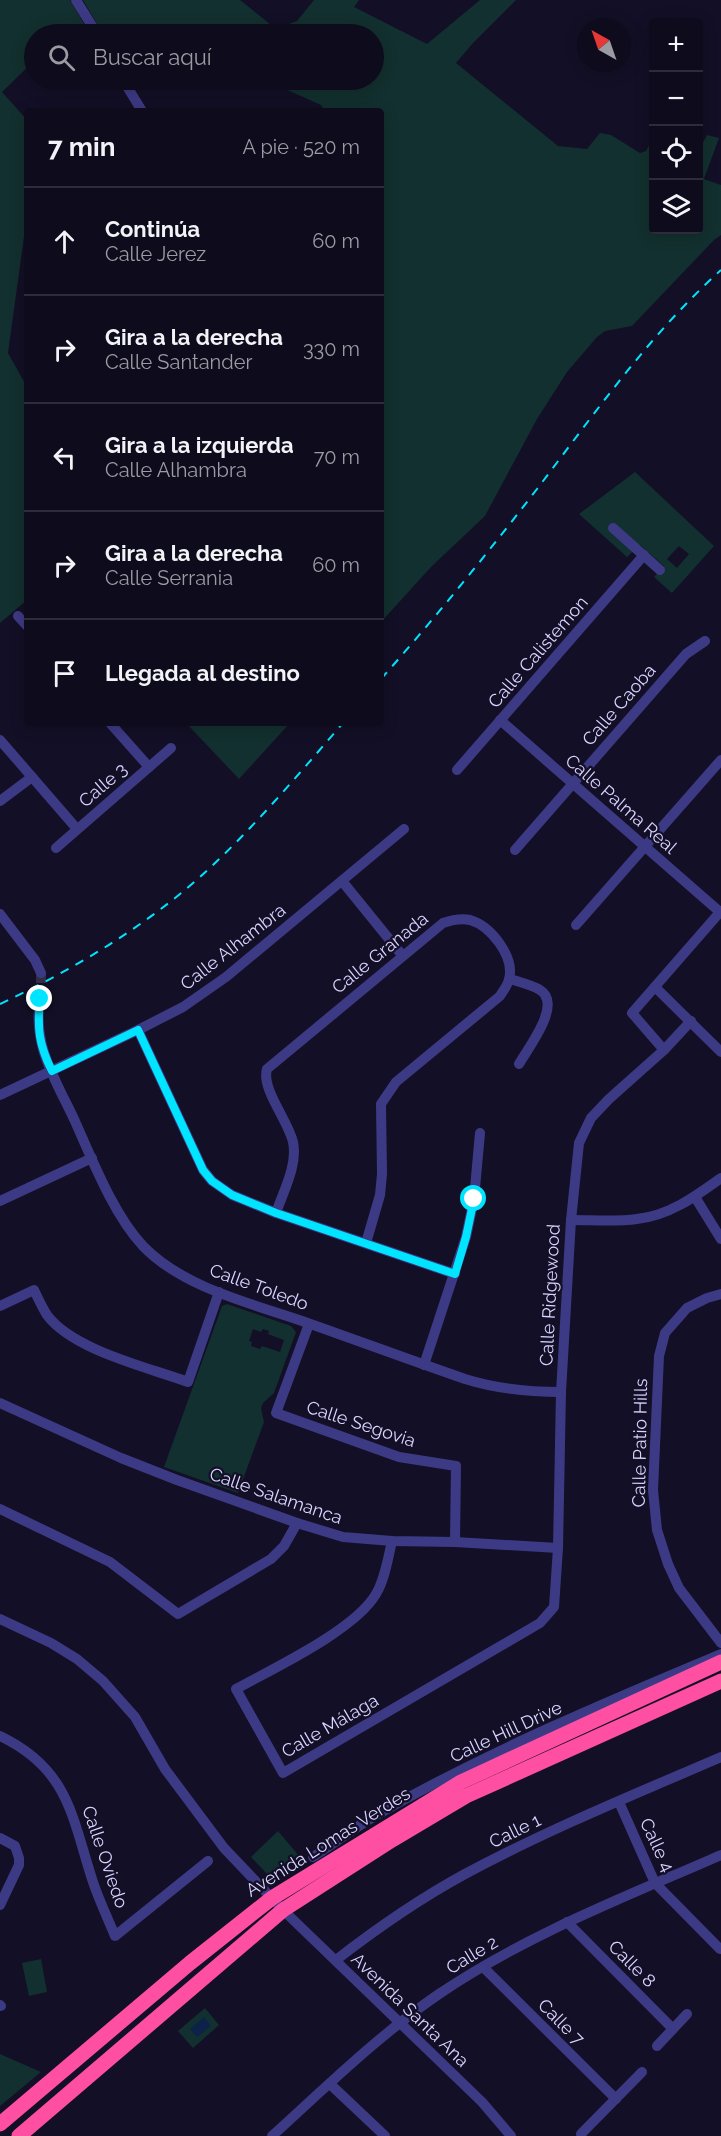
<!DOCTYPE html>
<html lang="es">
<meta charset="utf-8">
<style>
:root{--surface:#0e0b1c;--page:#171425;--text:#f1f3f6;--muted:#9b9ba3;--line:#2e2b3b}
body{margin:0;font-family:Raleway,sans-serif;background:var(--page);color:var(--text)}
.controls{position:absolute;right:18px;top:18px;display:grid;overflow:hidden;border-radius:6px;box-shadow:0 3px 15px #0003}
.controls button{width:54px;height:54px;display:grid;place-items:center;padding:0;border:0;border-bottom:2px solid var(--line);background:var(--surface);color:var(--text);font:30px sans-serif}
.compass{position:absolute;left:577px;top:18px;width:54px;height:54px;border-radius:50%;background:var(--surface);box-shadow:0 3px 15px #0003;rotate:320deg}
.stop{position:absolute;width:18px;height:18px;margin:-14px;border:4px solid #00e5ff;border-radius:50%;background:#fff}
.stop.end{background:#00e5ff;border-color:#fff;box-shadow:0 2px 6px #0008}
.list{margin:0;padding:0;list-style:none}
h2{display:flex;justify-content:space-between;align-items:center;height:78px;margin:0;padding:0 24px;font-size:26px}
h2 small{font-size:20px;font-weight:400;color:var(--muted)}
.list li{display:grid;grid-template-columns:39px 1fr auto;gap:18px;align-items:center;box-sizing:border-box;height:108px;padding:0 24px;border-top:2px solid var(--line)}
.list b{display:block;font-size:22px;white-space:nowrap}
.list p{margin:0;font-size:20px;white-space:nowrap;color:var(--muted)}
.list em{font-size:20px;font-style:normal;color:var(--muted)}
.icon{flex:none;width:33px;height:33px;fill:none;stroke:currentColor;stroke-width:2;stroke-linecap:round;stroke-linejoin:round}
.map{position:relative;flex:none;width:721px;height:2136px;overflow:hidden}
.search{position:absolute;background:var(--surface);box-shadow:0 3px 15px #0003;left:24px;top:24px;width:360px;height:66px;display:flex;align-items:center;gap:15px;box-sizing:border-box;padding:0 21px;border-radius:33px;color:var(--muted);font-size:22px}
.panel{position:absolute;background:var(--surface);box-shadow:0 3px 15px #0003;left:24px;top:108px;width:360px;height:618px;border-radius:6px}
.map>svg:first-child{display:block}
</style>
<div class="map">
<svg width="721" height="2136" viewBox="0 0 721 2136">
<rect width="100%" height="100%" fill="#130f26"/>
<g fill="#12302f" fill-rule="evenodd">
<polygon points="0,0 70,0 90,34 34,34 34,61 2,92 27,120 27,215 8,353 27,387 27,600 0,623"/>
<polygon points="83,0 240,0 270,24 283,26 297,21 314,0 359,0 354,7 427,44 480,0 516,0 473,43 456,63 558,146 587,149 600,133 611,135 640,153 646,151 653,138 654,230 698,230 699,146 701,146 707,135 719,138 704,179 721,185 721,235 714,240 632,326 605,331 597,337 567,372 537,419 485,516 431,567 381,622 381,111 325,111 321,105 265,80 374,80 374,34 168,34 151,26 142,34 103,34"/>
<path d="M635 472 714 546 672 593 654 577 664 566 640 545 627 557 579 514ZM679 546 689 554 677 568 667 559Z"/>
<polygon points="186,723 290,723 239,779"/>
<path d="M227 1304 291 1326 296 1332 274 1393 263 1403 261 1408 264 1422 238 1493 164 1467 222 1306ZM253 1329 261 1332 263 1329 269 1331 268 1334 284 1340 280 1352 262 1346 260 1349 251 1346 252 1342 249 1341Z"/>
<polygon points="278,1831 300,1857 275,1875 268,1875 251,1857"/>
<polygon points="41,1959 47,1992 29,1996 22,1963"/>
<polygon points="205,2008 219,2025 193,2048 178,2031"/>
<polygon points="0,2054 41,2072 0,2106"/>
</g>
<polygon fill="#0c2248" points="204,2017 211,2026 197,2037 190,2029"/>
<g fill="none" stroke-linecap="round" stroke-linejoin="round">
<polyline stroke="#312d47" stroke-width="10" stroke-dasharray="10 5" stroke-linecap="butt" points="41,973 41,990"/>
<g stroke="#3d3a85" stroke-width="10">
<polyline points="76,0 97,34"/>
<polyline points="123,80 142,111"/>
<polyline points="613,528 660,570"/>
<polyline points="18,616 27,626"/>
<polyline points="500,720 721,913"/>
<polyline points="110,723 149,767"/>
<polyline points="0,740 77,829"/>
<polyline points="457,770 644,555"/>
<polyline points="0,801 32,777"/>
<polyline points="56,848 171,748"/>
<polyline points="515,850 686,654 705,641"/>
<polyline points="342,881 402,955"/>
<polyline points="0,914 35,960 41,973"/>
<polyline points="576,925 721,760"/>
<path d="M510 979C519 982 532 985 540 990 563 1004 528 1048 519 1064"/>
<polyline points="655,987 721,1052"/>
<path d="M41 990C31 1043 52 1073 74 1119 92 1159 113 1214 143 1246 182 1287 250 1303 302 1321 356 1340 410 1360 465 1379 497 1389 527 1392 561 1392"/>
<polyline points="138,1030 203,1170 212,1181 232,1195 276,1213 455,1274"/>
<polyline points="664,1050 632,1013 721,911"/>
<polyline points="0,1095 138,1030 183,1007 226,977 404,829"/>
<polyline points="695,1197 721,1239"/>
<polyline points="0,1201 92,1158"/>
<path d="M276 1213C283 1192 298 1165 293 1142 288 1120 261 1089 267 1069L443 923C452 920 461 918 470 920 491 926 515 957 509 979 508 985 503 991 500 996L396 1082 381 1104 382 1174 380 1195 366 1243"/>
<path d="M571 1220C593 1220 616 1222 637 1219 669 1216 696 1196 721 1178"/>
<polyline points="721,1294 707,1298 687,1308 665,1333 659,1356 653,1490 657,1530 668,1564 679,1588 721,1643"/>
<path d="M0 1306 34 1290C38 1298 42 1307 47 1315 73 1350 147 1367 188 1382L219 1292"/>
<polyline points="309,1324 276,1413 399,1457 456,1466 455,1542"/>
<polyline points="424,1365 466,1237 474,1199 480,1133"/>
<polyline points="0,1403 121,1458 177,1480 297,1523 343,1537 392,1541 455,1542 558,1548"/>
<polyline points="0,1509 110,1562 178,1614 271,1559 284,1546 297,1523"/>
<path d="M392 1541C388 1558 385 1579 376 1594 355 1630 274 1668 236 1689L283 1773 540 1623 554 1607 558 1548 561 1392 571 1220 579 1143 591 1118 609 1099 664 1050 691 1021"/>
<polyline points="0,1619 51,1643 77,1659 103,1681 135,1717 165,1769 224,1848 283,1910 482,2102 511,2136"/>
<path d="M0 1736C71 1770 72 1820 94 1885 100 1902 108 1919 115 1936L208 1861"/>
<polyline points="619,1802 655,1883 720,1949"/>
<polyline points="0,1838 15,1846 19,1858 19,1865 0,1905"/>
<path d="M313 1857C336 1842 358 1825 382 1812 490 1751 606 1702 721 1654"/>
<polyline points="567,1922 673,2029"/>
<path d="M336 1960C376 1929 419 1899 465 1874 547 1830 635 1794 721 1757"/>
<polyline points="484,1968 616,2099"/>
<polyline points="0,2005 1,2006"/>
<polyline points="657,2046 687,2014"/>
<polyline points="330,2084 385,2136"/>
<polyline points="581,2134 642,2072"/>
<path d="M272 2136C326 2087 379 2035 439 1994 526 1935 625 1897 721 1855"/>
</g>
<g stroke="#ff4fa3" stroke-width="15">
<polyline points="0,2124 190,1963 272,1898 461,1782 721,1662"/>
<polyline points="19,2136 283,1910 392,1840 466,1796 721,1681"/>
</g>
<g stroke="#00e5ff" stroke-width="2" stroke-dasharray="9 8" stroke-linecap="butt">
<path d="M381 679C435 618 487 554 537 489 595 413 650 334 721 270"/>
<path d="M0 1004C72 970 140 930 200 877 252 830 297 776 343 723"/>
</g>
</g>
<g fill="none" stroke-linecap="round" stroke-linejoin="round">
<path stroke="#00e5ff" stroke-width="8" d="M40 999C37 1029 39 1045 52 1071L138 1030 203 1170 212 1181 232 1195 276 1213 455 1274 466 1237 474 1199"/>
</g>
<g text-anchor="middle" stroke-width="4.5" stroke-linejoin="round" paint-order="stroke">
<g font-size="18" fill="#d9d4ff" stroke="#130f26">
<text transform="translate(538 652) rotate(-49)" y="6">Calle Calistemon</text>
<text transform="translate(619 705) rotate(-49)" y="6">Calle Caoba</text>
<text transform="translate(103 785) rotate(-41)" y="6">Calle 3</text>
<text transform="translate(621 804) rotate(41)" y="6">Calle Palma Real</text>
<text transform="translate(233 947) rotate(-38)" y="6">Calle Alhambra</text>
<text transform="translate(380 953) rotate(-39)" y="6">Calle Granada</text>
<text transform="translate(259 1287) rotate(20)" y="6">Calle Toledo</text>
<text transform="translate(550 1295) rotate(-87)" y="6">Calle Ridgewood</text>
<text transform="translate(361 1424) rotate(18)" y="6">Calle Segovia</text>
<text transform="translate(640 1443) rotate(-89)" y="6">Calle Patio Hills</text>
<text transform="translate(276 1496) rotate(19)" y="6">Calle Salamanca</text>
<text transform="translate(330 1726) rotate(-30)" y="6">Calle Málaga</text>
<text transform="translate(506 1732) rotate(-25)" y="6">Calle Hill Drive</text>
<text transform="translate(515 1831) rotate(-26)" y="6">Calle 1</text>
<text transform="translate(328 1842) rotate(-32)" y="6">Avenida Lomas Verdes</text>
<text transform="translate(657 1845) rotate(65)" y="6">Calle 4</text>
<text transform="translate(105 1857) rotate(71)" y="6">Calle Oviedo</text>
<text transform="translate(472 1955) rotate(-31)" y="6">Calle 2</text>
<text transform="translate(632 1964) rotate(45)" y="6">Calle 8</text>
<text transform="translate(410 2010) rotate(44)" y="6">Avenida Santa Ana</text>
<text transform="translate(561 2022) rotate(45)" y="6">Calle 7</text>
</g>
</g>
</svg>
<div class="controls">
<button>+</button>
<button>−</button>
<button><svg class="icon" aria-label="locate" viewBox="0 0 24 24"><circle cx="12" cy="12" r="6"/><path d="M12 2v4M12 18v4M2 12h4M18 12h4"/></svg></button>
<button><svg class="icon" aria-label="layers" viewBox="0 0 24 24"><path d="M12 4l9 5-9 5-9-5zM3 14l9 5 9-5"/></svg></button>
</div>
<svg class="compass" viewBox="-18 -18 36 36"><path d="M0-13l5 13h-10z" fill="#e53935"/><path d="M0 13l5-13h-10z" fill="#9b9ba3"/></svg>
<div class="stop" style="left:474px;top:1199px"></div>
<div class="stop end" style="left:40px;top:999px"></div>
<div class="search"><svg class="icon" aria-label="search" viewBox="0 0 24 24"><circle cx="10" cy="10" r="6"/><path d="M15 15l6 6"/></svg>Buscar aquí</div>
<section class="panel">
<h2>7 min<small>A pie · 520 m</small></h2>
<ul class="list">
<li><svg class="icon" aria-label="ahead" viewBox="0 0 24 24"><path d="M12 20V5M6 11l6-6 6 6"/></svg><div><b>Continúa</b><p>Calle Jerez</p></div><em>60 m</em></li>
<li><svg class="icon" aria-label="right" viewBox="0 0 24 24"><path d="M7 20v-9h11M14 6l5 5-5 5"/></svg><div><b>Gira a la derecha</b><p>Calle Santander</p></div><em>330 m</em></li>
<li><svg class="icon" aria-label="left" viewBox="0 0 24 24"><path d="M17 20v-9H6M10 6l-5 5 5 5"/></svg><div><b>Gira a la izquierda</b><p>Calle Alhambra</p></div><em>70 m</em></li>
<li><svg class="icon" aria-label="right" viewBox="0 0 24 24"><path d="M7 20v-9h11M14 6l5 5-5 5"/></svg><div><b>Gira a la derecha</b><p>Calle Serrania</p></div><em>60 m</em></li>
<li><svg class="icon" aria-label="arrive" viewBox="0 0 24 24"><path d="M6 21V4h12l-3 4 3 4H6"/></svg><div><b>Llegada al destino</b></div></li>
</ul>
</section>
</div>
